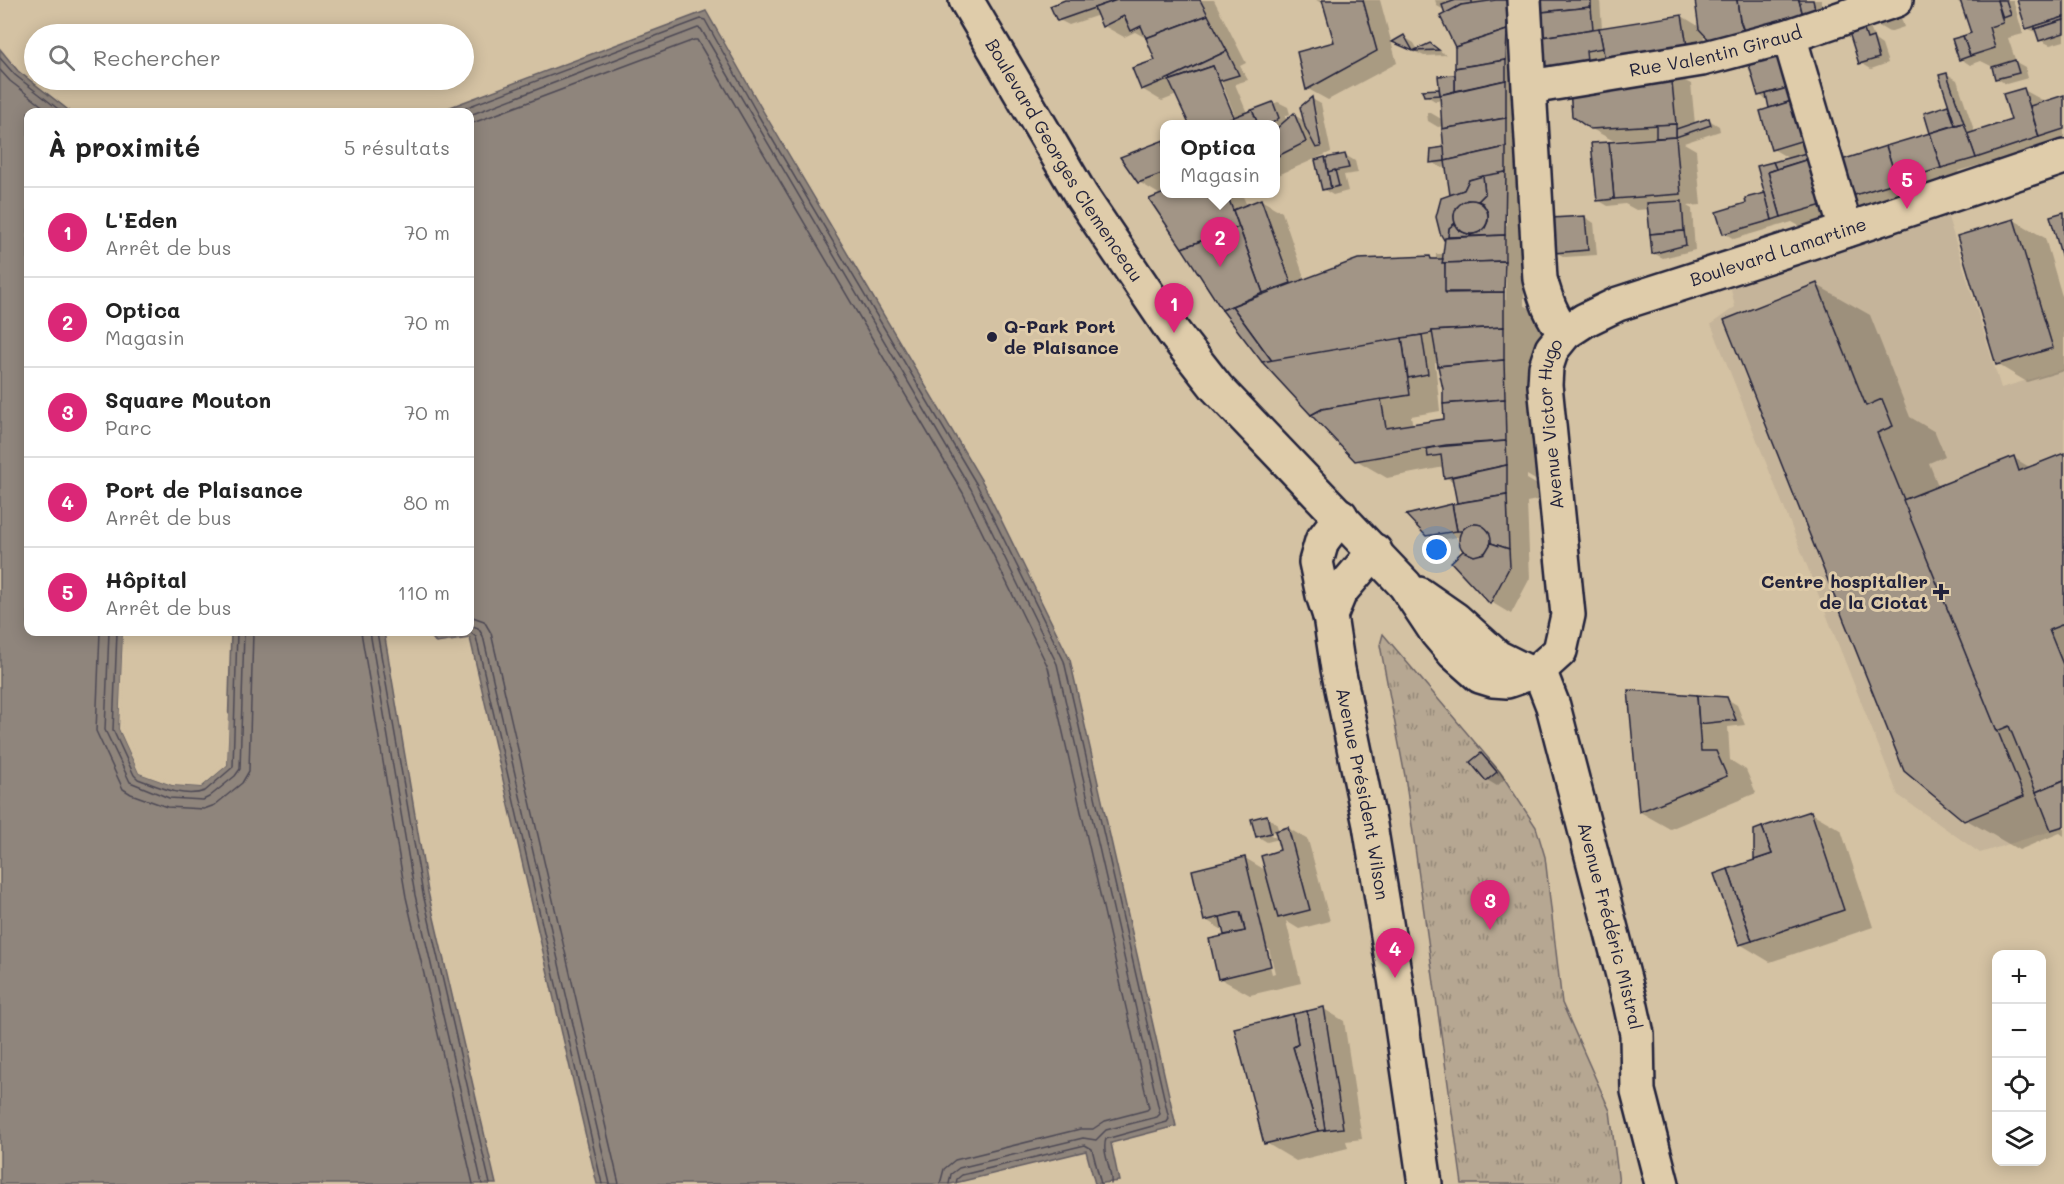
<!DOCTYPE html>
<html lang="fr">
<meta charset="utf-8">
<style>
:root{--surface:#fff;--page:#f6f6f6;--text:#222;--muted:#767676;--line:#e0e0e0;--accent:#db2777}
body{margin:0;font-family:Mali,sans-serif;background:var(--page);color:var(--text)}
.controls{position:absolute;right:18px;bottom:18px;display:grid;overflow:hidden;border-radius:12px;box-shadow:0 3px 15px #0003}
.controls button{width:54px;height:54px;display:grid;place-items:center;padding:0;border:0;border-bottom:2px solid var(--line);background:var(--surface);color:var(--text);font:30px sans-serif}
.you{position:absolute;left:1437px;top:550px;width:21px;height:21px;margin:-15px;border:4px solid #fff;border-radius:50%;background:#1a73e8;box-shadow:0 0 0 9px #1a73e833}
.badge{display:grid;place-items:center;width:39px;height:39px;border-radius:50%;background:var(--accent);color:#fff;font-size:20px;font-weight:700}
.pin{position:absolute;translate:-50% -50px;filter:drop-shadow(0 2px 3px #0008)}
.pin::after{content:'';position:absolute;top:32px;width:21px;height:18px;background:inherit;clip-path:polygon(0 0,100% 0,50% 100%)}
.popup{position:absolute;left:1160px;top:120px;width:120px;height:78px;box-sizing:border-box;display:grid;place-content:center;border-radius:12px;background:var(--surface);filter:drop-shadow(0 2px 4px #0005);font-size:20px;white-space:nowrap;color:var(--muted)}
.popup b{font-size:22px;color:var(--text)}
.popup::after{content:'';position:absolute;left:50%;top:100%;margin-left:-12px;border:12px solid transparent;border-top-color:var(--surface)}
.list{margin:0;padding:0;list-style:none}
h2{display:flex;justify-content:space-between;align-items:center;height:78px;margin:0;padding:0 24px;font-size:26px}
h2 small{font-size:20px;font-weight:400;color:var(--muted)}
.list li{display:grid;grid-template-columns:39px 1fr auto;gap:18px;align-items:center;box-sizing:border-box;height:90px;padding:0 24px;border-top:2px solid var(--line)}
.list b{display:block;font-size:22px;white-space:nowrap}
.list p{margin:0;font-size:20px;white-space:nowrap;color:var(--muted)}
.list em{font-size:20px;font-style:normal;color:var(--muted)}
.icon{flex:none;width:33px;height:33px;fill:none;stroke:currentColor;stroke-width:2;stroke-linecap:round;stroke-linejoin:round}
.map{position:relative;flex:none;width:2064px;height:1184px;overflow:hidden}
.search{position:absolute;background:var(--surface);box-shadow:0 3px 15px #0003;left:24px;top:24px;width:450px;height:66px;display:flex;align-items:center;gap:15px;box-sizing:border-box;padding:0 21px;border-radius:33px;color:var(--muted);font-size:22px}
.panel{position:absolute;background:var(--surface);box-shadow:0 3px 15px #0003;left:24px;top:108px;width:450px;height:528px;border-radius:12px}
.map>svg:first-child{display:block}
</style>
<div class="map">
<svg width="2064" height="1184" viewBox="0 0 2064 1184">
<defs>
<pattern id="grass-tufts" width="24" height="20" patternUnits="userSpaceOnUse" patternTransform="scale(1.5)"><rect width="24" height="20" fill="#b6a792"/><path d="M3 7l-1-3M5 7V3M7 7l1-3M15 17l-1-3M17 17v-4M19 17l1-3" fill="none" stroke="#948878"/></pattern>
</defs>
<rect width="100%" height="100%" fill="#d4c2a3"/>
<filter id="ink" filterUnits="userSpaceOnUse"><feTurbulence type="fractalNoise" baseFrequency=".0167" numOctaves="2"/><feDisplacementMap in="SourceGraphic" scale="12" xChannelSelector="R" yChannelSelector="G"/><feConvolveMatrix kernelMatrix="1 2 1 2 8 2 1 2 1" color-interpolation-filters="sRGB"/></filter>
<g filter="url(#ink)">
<polygon fill="#c5b49a" points="1947,214 2001,388 2064,369 2064,827 1980,853 1898,795 1711,324 1735,307 1730,284"/>
<polygon fill="url(#grass-tufts)" stroke="#6c6466" stroke-width="1.5" points="1383,634 1500,772 1536,827 1545,857 1562,1003 1610,1111 1619,1184 1462,1184 1405,776 1380,645"/>
<g fill="#8f857c" stroke="#635d62" stroke-width="1.5">
<polygon points="706,11 763,111 983,483 1070,660 1176,1126 1111,1143 1119,1181 1095,1184 1086,1151 951,1184 597,1184 470,638 436,643 428,632 470,632 470,112 437,112"/>
<polygon points="0,49 18,71 67,109 69,112 28,112 28,632 123,632 119,729 139,773 172,785 201,787 227,765 231,632 384,632 428,892 496,1184 0,1184"/>
</g>
<polygon fill="#d4c2a3" points="123,632 126,632 122,728 142,771 173,782 200,784 224,764 226,711 229,715 227,765 201,787 172,785 139,773 119,729"/>
<g fill="#0003" fill-rule="evenodd">
<path d="M1070 0H1214L1246 63 1240 66 1248 80 1235 84 1247 113 1278 102 1288 107 1290 114 1285 116 1287 121 1294 115 1305 121 1312 99 1321 104 1331 152 1276 176V124H1191L1177 95 1162 101 1142 89 1157 61 1148 39 1135 32 1124 37 1104 26 1099 15 1069 25 1059 20ZM1219 76 1234 113H1231L1216 77ZM1311 103H1314L1321 138 1318 135Z"/>
<polygon points="1316,0 1380,0 1397,63 1328,100 1308,89 1336,44 1325,5"/>
<path d="M1435 0H1600L1602 29 1682 16 1700 27 1696 0H1821V3L1831 9 1779 49 1846 215 1803 228 1792 222 1734 239 1724 233 1748 204 1767 193 1759 167 1790 159 1773 149 1769 101 1759 95 1749 59 1703 31 1707 58 1670 73 1691 84 1695 124 1709 120 1719 126 1720 131 1684 143 1696 150 1701 205 1687 206 1692 209 1695 250 1663 258 1653 253 1650 209 1636 210 1625 204 1608 206 1598 200 1634 142V139L1612 140 1590 128 1571 87 1543 3 1520 7 1526 93 1524 305 1543 316V349H1534L1536 460 1559 473V494L1527 475V479L1556 496 1527 502 1530 578 1511 614 1491 602 1470 556 1471 553 1465 550 1461 541 1462 536 1437 541 1427 535 1459 504 1455 483 1445 477 1444 467 1387 478 1356 460 1263 361 1224 309 1169 194H1242L1247 206 1261 200 1282 212 1305 280 1430 258 1441 260 1436 258V254H1445V237L1452 196 1448 167 1442 168 1432 162 1446 150 1444 126 1438 127 1428 121 1427 113H1431L1443 120 1442 100 1435 101 1425 95 1424 91 1441 90 1456 76V46L1446 11 1437 6ZM1504 207H1507V225H1504ZM1506 238V300H1503V241ZM1439 361 1444 389 1446 420 1413 426 1411 416 1440 411 1435 362Z"/>
<polygon points="1954,0 2013,0 2023,34 2008,38 2016,62 2025,67 2028,78 2006,84 1996,78 1993,67 1981,61 1970,65 1961,59 1972,34 1963,5"/>
<polygon points="2018,0 2064,0 2064,41 2050,45 2040,40 2039,34 2027,28"/>
<polygon points="1891,12 1901,18 1904,27 1889,32 1879,26 1876,16"/>
<polygon points="1860,22 1870,28 1875,40 1882,45 1888,63 1871,69 1861,63"/>
<polygon points="1404,37 1414,43 1418,50 1430,44 1446,55 1424,56 1395,42"/>
<polygon points="1947,74 1957,80 1975,133 2013,121 2024,90 2044,101 2064,97 2064,148 1997,169 1987,163 1958,171 1961,180 1864,210 1844,198 1933,137 1926,114 1951,106"/>
<polygon points="1164,141 1164,192 1159,194 1139,182 1123,157"/>
<polygon points="1345,155 1355,161 1358,173 1344,175 1348,191 1333,195 1323,189 1316,161"/>
<polygon points="1585,217 1594,223 1597,255 1565,257 1555,252"/>
<polygon points="2014,220 2045,238 2064,303 2064,371 2027,382 1997,364"/>
<polygon points="1817,285 1870,315 1910,417 1935,432 1945,456 1929,463 1939,488 2014,458 2031,468 2064,454 2064,836 2060,833 2019,850 1965,819"/>
<polygon points="1630,691 1727,699 1737,705 1745,725 1728,727 1730,760 1746,770 1756,793 1670,829 1640,812"/>
<polygon points="1481,755 1491,761 1506,778 1497,786 1487,780"/>
<polygon points="1810,812 1841,830 1873,927 1770,962 1740,944 1756,861 1756,831"/>
<path d="M1267 817 1276 823 1279 831 1288 828 1308 840 1330 921 1299 929 1286 921 1301 983 1250 995 1219 978 1226 937 1224 931 1206 920 1245 858 1267 871 1282 851 1279 839 1267 842 1257 836ZM1266 828 1278 835V839L1264 831ZM1266 949H1269L1275 973 1272 974Z"/>
<polygon points="1324,1009 1344,1021 1362,1139 1346,1141 1348,1148 1296,1161 1266,1143"/>
</g>
<g fill="none" stroke-linecap="round" stroke-linejoin="round">
<g stroke="#4e4a55" stroke-width="1.5">
<polyline points="0,58 15,75 62,112"/>
<polyline points="0,70 10,81 50,112"/>
<path d="M454 112 701 19 705 20 758 115 977 485 1064 661 1169 1119 1167 1122 1106 1139C1101 1153 1113 1170 1111 1184"/>
<polyline points="470,115 698,28 701,29 971,489 1057,664 1160,1114 1157,1117 1106,1130 1096,1140 1083,1138 959,1168 951,1174 949,1184"/>
<polyline points="470,124 694,40 697,40 963,493 1048,667 1149,1108 1147,1110 1105,1121 1093,1129 1080,1129 955,1160 944,1169 940,1184"/>
<polyline points="470,616 484,621 491,633 619,1184"/>
<polyline points="470,625 478,628 483,636 610,1184"/>
<polyline points="100,632 96,731 123,789 131,794 167,807 204,809 215,805 242,783 249,771 253,632"/>
<polyline points="109,632 105,730 130,782 169,798 203,800 209,797 235,776 240,769 244,632"/>
<path d="M117 632 113 730 134 775 138 779C157 786 184 799 205 791L233 767 237 632"/>
<polyline points="361,632 406,897 473,1184"/>
<polyline points="370,632 415,895 482,1184"/>
<polyline points="377,632 423,894 490,1184"/>
<polyline points="435,632 440,637 470,632 476,637 602,1184"/>
<polyline points="956,1184 957,1179 962,1175 1085,1145 1092,1149 1101,1184"/>
</g>
</g>
<g fill="#a29586" stroke="#22223b" stroke-width="1.5">
<polygon points="1065,0 1117,0 1057,21 1050,6"/>
<polygon points="1117,0 1200,0 1208,15 1146,38 1141,26 1131,31 1124,16 1102,27 1094,8"/>
<polygon points="1322,0 1363,0 1377,51 1306,90 1297,52 1334,42"/>
<polygon points="1456,0 1472,0 1472,4 1461,5 1445,14 1442,5"/>
<polygon points="1496,0 1507,0 1507,30 1455,47 1440,16 1461,5"/>
<polygon points="1541,0 1591,0 1591,7 1542,12"/>
<polygon points="1695,0 1737,0 1740,20 1748,42 1715,46 1699,29"/>
<polygon points="1737,0 1799,0 1805,23 1748,42 1740,20"/>
<polygon points="1799,0 1813,0 1817,18 1805,23"/>
<polygon points="1960,0 1997,0 2003,23 1989,27 1995,48 1970,56 1963,36 1971,33"/>
<polygon points="1997,0 2006,0 2011,15 2003,18"/>
<polygon points="2017,0 2064,0 2064,17 2026,29"/>
<polygon points="1591,7 1593,29 1542,37 1542,12"/>
<polygon points="1208,15 1227,51 1170,78 1141,90 1132,68 1155,60 1146,38"/>
<polygon points="1682,15 1687,46 1606,66 1599,28"/>
<polygon points="2064,17 2064,20 2035,29 2035,26"/>
<polygon points="2064,20 2064,33 2039,41 2035,29"/>
<polygon points="1861,21 1867,39 1873,37 1879,58 1859,64 1847,26"/>
<polygon points="1599,28 1603,48 1586,51 1588,70 1543,78 1542,37"/>
<polygon points="1507,30 1506,60 1455,68 1455,47"/>
<polygon points="1404,35 1413,51 1392,42"/>
<polygon points="1963,36 1970,56 1959,60 1952,39"/>
<polygon points="1430,43 1439,50 1413,51"/>
<polygon points="1779,48 1791,87 1758,96 1747,58"/>
<polygon points="1227,51 1239,75 1219,81 1213,66 1171,80 1170,78"/>
<polygon points="1506,60 1506,80 1455,91 1455,68"/>
<polygon points="2015,60 2019,73 1995,79 1992,67"/>
<polygon points="1213,66 1234,117 1213,124 1189,124 1169,81"/>
<polygon points="1671,71 1676,124 1590,129 1572,116 1570,89"/>
<polygon points="1947,73 1949,80 1964,123 1955,125 1939,75"/>
<polygon points="1455,75 1455,91 1440,95 1438,76"/>
<polygon points="1506,80 1506,118 1442,129 1440,95"/>
<polygon points="1791,87 1795,100 1769,108 1766,94"/>
<polygon points="2024,88 2039,137 1976,158 1967,134 2011,120 2003,94"/>
<polygon points="1439,89 1440,95 1424,96 1422,90"/>
<polygon points="2064,95 2064,129 2039,137 2030,106"/>
<polygon points="1312,97 1321,147 1316,148 1305,127 1300,107"/>
<polygon points="1795,100 1807,139 1771,150 1760,111"/>
<polygon points="1273,102 1279,118 1271,124 1258,124 1252,110"/>
<polygon points="1948,105 1955,125 1930,133 1924,113"/>
<polygon points="1252,110 1258,124 1213,124 1234,117"/>
<polygon points="1294,113 1306,142 1276,157 1276,129"/>
<polygon points="1506,118 1506,147 1445,161 1442,129"/>
<polygon points="1709,118 1711,125 1676,137 1676,129"/>
<polygon points="1964,123 1976,158 1941,168 1930,133"/>
<polygon points="1676,124 1676,137 1656,138 1656,125"/>
<polygon points="1930,133 1941,168 1897,182 1886,146"/>
<polygon points="1676,137 1681,194 1614,199 1609,142"/>
<polygon points="1164,140 1164,173 1138,183 1120,157"/>
<polygon points="1609,142 1614,199 1597,201 1591,143"/>
<polygon points="1886,146 1897,182 1842,199 1832,163"/>
<polygon points="1444,147 1445,161 1430,163 1431,149"/>
<polygon points="1506,147 1506,172 1469,180 1464,190 1450,195 1445,161"/>
<polygon points="1810,152 1812,158 1776,169 1773,162"/>
<polygon points="1345,154 1349,168 1328,172 1325,158"/>
<polygon points="1325,157 1331,188 1322,190 1315,160"/>
<polygon points="1812,158 1826,204 1781,217 1768,172"/>
<polygon points="1773,162 1776,169 1768,172 1781,217 1772,220 1757,166"/>
<polygon points="1335,170 1339,186 1331,188 1328,172"/>
<polygon points="1506,172 1505,235 1448,237 1449,228 1455,223 1460,231 1470,235 1480,232 1485,228 1488,221 1488,213 1483,203 1478,201 1485,194 1483,176"/>
<polygon points="1483,176 1485,194 1478,201 1467,200 1457,207 1454,216 1455,223 1449,228 1448,237 1444,240 1440,233 1436,217 1441,198 1464,190 1469,180"/>
<polygon points="1164,193 1227,194 1239,227 1182,248 1149,199"/>
<polygon points="1765,193 1772,220 1723,234 1716,212 1746,203 1745,198"/>
<polygon points="1261,199 1291,283 1263,293 1233,210"/>
<circle cx="1471" cy="217" r="17"/>
<polygon points="1682,201 1684,231 1650,234 1647,203"/>
<polygon points="2064,212 2064,265 2050,216"/>
<polygon points="1585,216 1588,250 1554,253 1551,218"/>
<polygon points="2014,219 2053,348 1996,365 1957,236"/>
<polygon points="1239,227 1263,293 1222,310 1182,248"/>
<polygon points="1684,231 1686,245 1652,254 1650,234"/>
<polygon points="1505,235 1505,261 1442,263 1445,238"/>
<polygon points="1430,256 1431,259 1443,259 1442,263 1445,263 1446,293 1504,292 1504,327 1432,331 1432,333 1379,343 1272,361 1232,306 1358,259"/>
<polygon points="1505,261 1504,292 1445,292 1445,263"/>
<polygon points="1817,283 1866,406 1882,399 1893,426 1877,433 2024,796 1964,821 1904,771 1724,320"/>
<polygon points="1232,306 1272,361 1262,362 1222,310"/>
<polygon points="1504,327 1504,360 1438,366 1432,331"/>
<polygon points="1422,335 1428,374 1408,378 1402,338"/>
<polygon points="1402,338 1410,395 1322,409 1311,415 1262,362"/>
<polygon points="1504,360 1505,399 1443,404 1443,389 1438,366"/>
<polygon points="1381,399 1386,428 1444,419 1443,404 1505,399 1506,441 1446,445 1355,461 1311,415 1322,409"/>
<polygon points="1506,441 1507,465 1444,478 1441,455 1428,457 1427,449 1436,447"/>
<polygon points="2064,453 2064,624 2049,630 2064,667 2064,780 2036,792 2009,726 1997,731 1903,500 2014,456 2019,471"/>
<polygon points="1507,465 1507,495 1457,503 1452,477"/>
<polygon points="1507,495 1509,549 1491,543 1489,532 1480,525 1474,524 1462,531 1457,531 1452,504"/>
<polygon points="1452,504 1457,531 1426,536 1406,515"/>
<circle cx="1475" cy="540" r="16"/>
<polygon points="1491,543 1509,549 1510,566 1490,604 1451,562 1463,551 1474,556 1485,553"/>
<polygon points="1628,690 1697,695 1701,751 1716,751 1727,776 1639,812"/>
<polygon points="1697,695 1727,697 1736,720 1699,724"/>
<polygon points="1481,753 1497,772 1486,781 1470,762"/>
<polygon points="2064,780 2064,826 2051,830 2036,792"/>
<polygon points="1811,811 1844,910 1752,941 1728,869 1772,854 1762,827"/>
<polygon points="1267,815 1271,833 1256,837 1251,819"/>
<polygon points="1288,827 1310,910 1278,918 1261,856 1280,850 1275,831"/>
<polygon points="1762,827 1772,854 1754,860 1754,830"/>
<polygon points="1245,857 1271,966 1218,979 1209,939 1245,931 1241,912 1204,921 1192,870"/>
<polygon points="1728,869 1752,941 1739,945 1714,874"/>
<polygon points="1240,912 1245,931 1224,935 1220,917"/>
<polygon points="1324,1007 1343,1128 1325,1130 1307,1011"/>
<polygon points="1307,1011 1325,1130 1318,1131 1293,1047 1298,1044 1293,1014"/>
<polygon points="1293,1014 1298,1044 1293,1047 1318,1131 1264,1144 1234,1028"/>
</g>
<g fill="none" stroke-linecap="round" stroke-linejoin="round">
<g stroke="#22223b" stroke-width="38">
<g id="street">
<polyline points="1789,36 1846,230"/>
<path id="s1" d="M1530 87 1702 59 1789 36 1896 0"/>
</g>
</g>
<g stroke="#22223b" stroke-width="38">
<g id="secondary">
<path id="s2" d="M966 0 1082 197 1174 333 1217 388 1405 585 1437 633 1454 653 1480 676 1493 680 1507 681 1539 670 1560 651 1568 615 1545 385 1546 367 1552 349 1565 333 1585 320 1618 304 1802 245 2064 157"/>
<path d="M1524 0 1540 279C1546 300 1551 316 1565 333"/>
<path id="s3" d="M1341 516 1322 541 1316 562 1323 595 1330 616 1338 669 1370 825 1395 978 1425 1184"/>
<polyline points="1419,594 1455,619 1497,657 1529,673"/>
<polyline points="1330,616 1340,592 1375,551"/>
<path id="s4" d="M1539 670 1553 706 1630 1002 1637 1034 1638 1091 1662 1184"/>
</g>
</g>
<use href="#street" stroke="#dfccaa" stroke-width="33"/>
<use href="#secondary" stroke="#dfccaa" stroke-width="33"/>
</g>
</g>
<g fill="#22223b" stroke="#dfccaa" stroke-width="2">
<circle cx="992" cy="337" r="6"/>
<path d="M1938 583h6v6h6v6h-6v6h-6v-6h-6v-6h6z"/>
</g>
<g text-anchor="middle" stroke-width="6" stroke-linejoin="round" paint-order="stroke">
<g font-size="18" fill="#22223b" stroke="#dfccaa">
<text dy="6" stroke="none"><textPath href="#s1" startOffset="189">Rue Valentin Giraud</textPath></text>
<text dy="6" stroke="none"><textPath href="#s2" startOffset="188">Boulevard Georges Clemenceau</textPath></text>
<text dy="6" stroke="none"><textPath href="#s2" startOffset="1498">Boulevard Lamartine</textPath></text>
<text dy="6" stroke="none"><textPath href="#s2" startOffset="1173">Avenue Victor Hugo</textPath></text>
<text dy="6" stroke="none"><textPath href="#s3" startOffset="290">Avenue Président Wilson</textPath></text>
<text dy="6" stroke="none"><textPath href="#s4" startOffset="266">Avenue Frédéric Mistral</textPath></text>
</g>
<g font-size="18" font-weight="bold" fill="#22223b" stroke="#dfccaa" text-anchor="start">
<text x="1004" y="333">Q-Park Port<tspan x="1004" dy="21">de Plaisance</tspan></text>
<text x="1928" y="588" text-anchor="end">Centre hospitalier<tspan x="1928" dy="21">de la Ciotat</tspan></text>
</g>
</g>
</svg>
<div class="controls">
<button>+</button>
<button>−</button>
<button><svg class="icon" aria-label="locate" viewBox="0 0 24 24"><circle cx="12" cy="12" r="6"/><path d="M12 2v4M12 18v4M2 12h4M18 12h4"/></svg></button>
<button><svg class="icon" aria-label="layers" viewBox="0 0 24 24"><path d="M12 4l9 5-9 5-9-5zM3 14l9 5 9-5"/></svg></button>
</div>
<div class="you"></div>
<div class="pin badge" style="left:1174px;top:333px">1</div>
<div class="pin badge" style="left:1220px;top:267px">2</div>
<div class="popup"><b>Optica</b>Magasin</div>
<div class="pin badge" style="left:1490px;top:930px">3</div>
<div class="pin badge" style="left:1395px;top:978px">4</div>
<div class="pin badge" style="left:1907px;top:209px">5</div>
<div class="search"><svg class="icon" aria-label="search" viewBox="0 0 24 24"><circle cx="10" cy="10" r="6"/><path d="M15 15l6 6"/></svg>Rechercher</div>
<section class="panel">
<h2>À proximité<small>5 résultats</small></h2>
<ul class="list">
<li><span class="badge">1</span><div><b>L'Eden</b><p>Arrêt de bus</p></div><em>70 m</em></li>
<li><span class="badge">2</span><div><b>Optica</b><p>Magasin</p></div><em>70 m</em></li>
<li><span class="badge">3</span><div><b>Square Mouton</b><p>Parc</p></div><em>70 m</em></li>
<li><span class="badge">4</span><div><b>Port de Plaisance</b><p>Arrêt de bus</p></div><em>80 m</em></li>
<li><span class="badge">5</span><div><b>Hôpital</b><p>Arrêt de bus</p></div><em>110 m</em></li>
</ul>
</section>
</div>
